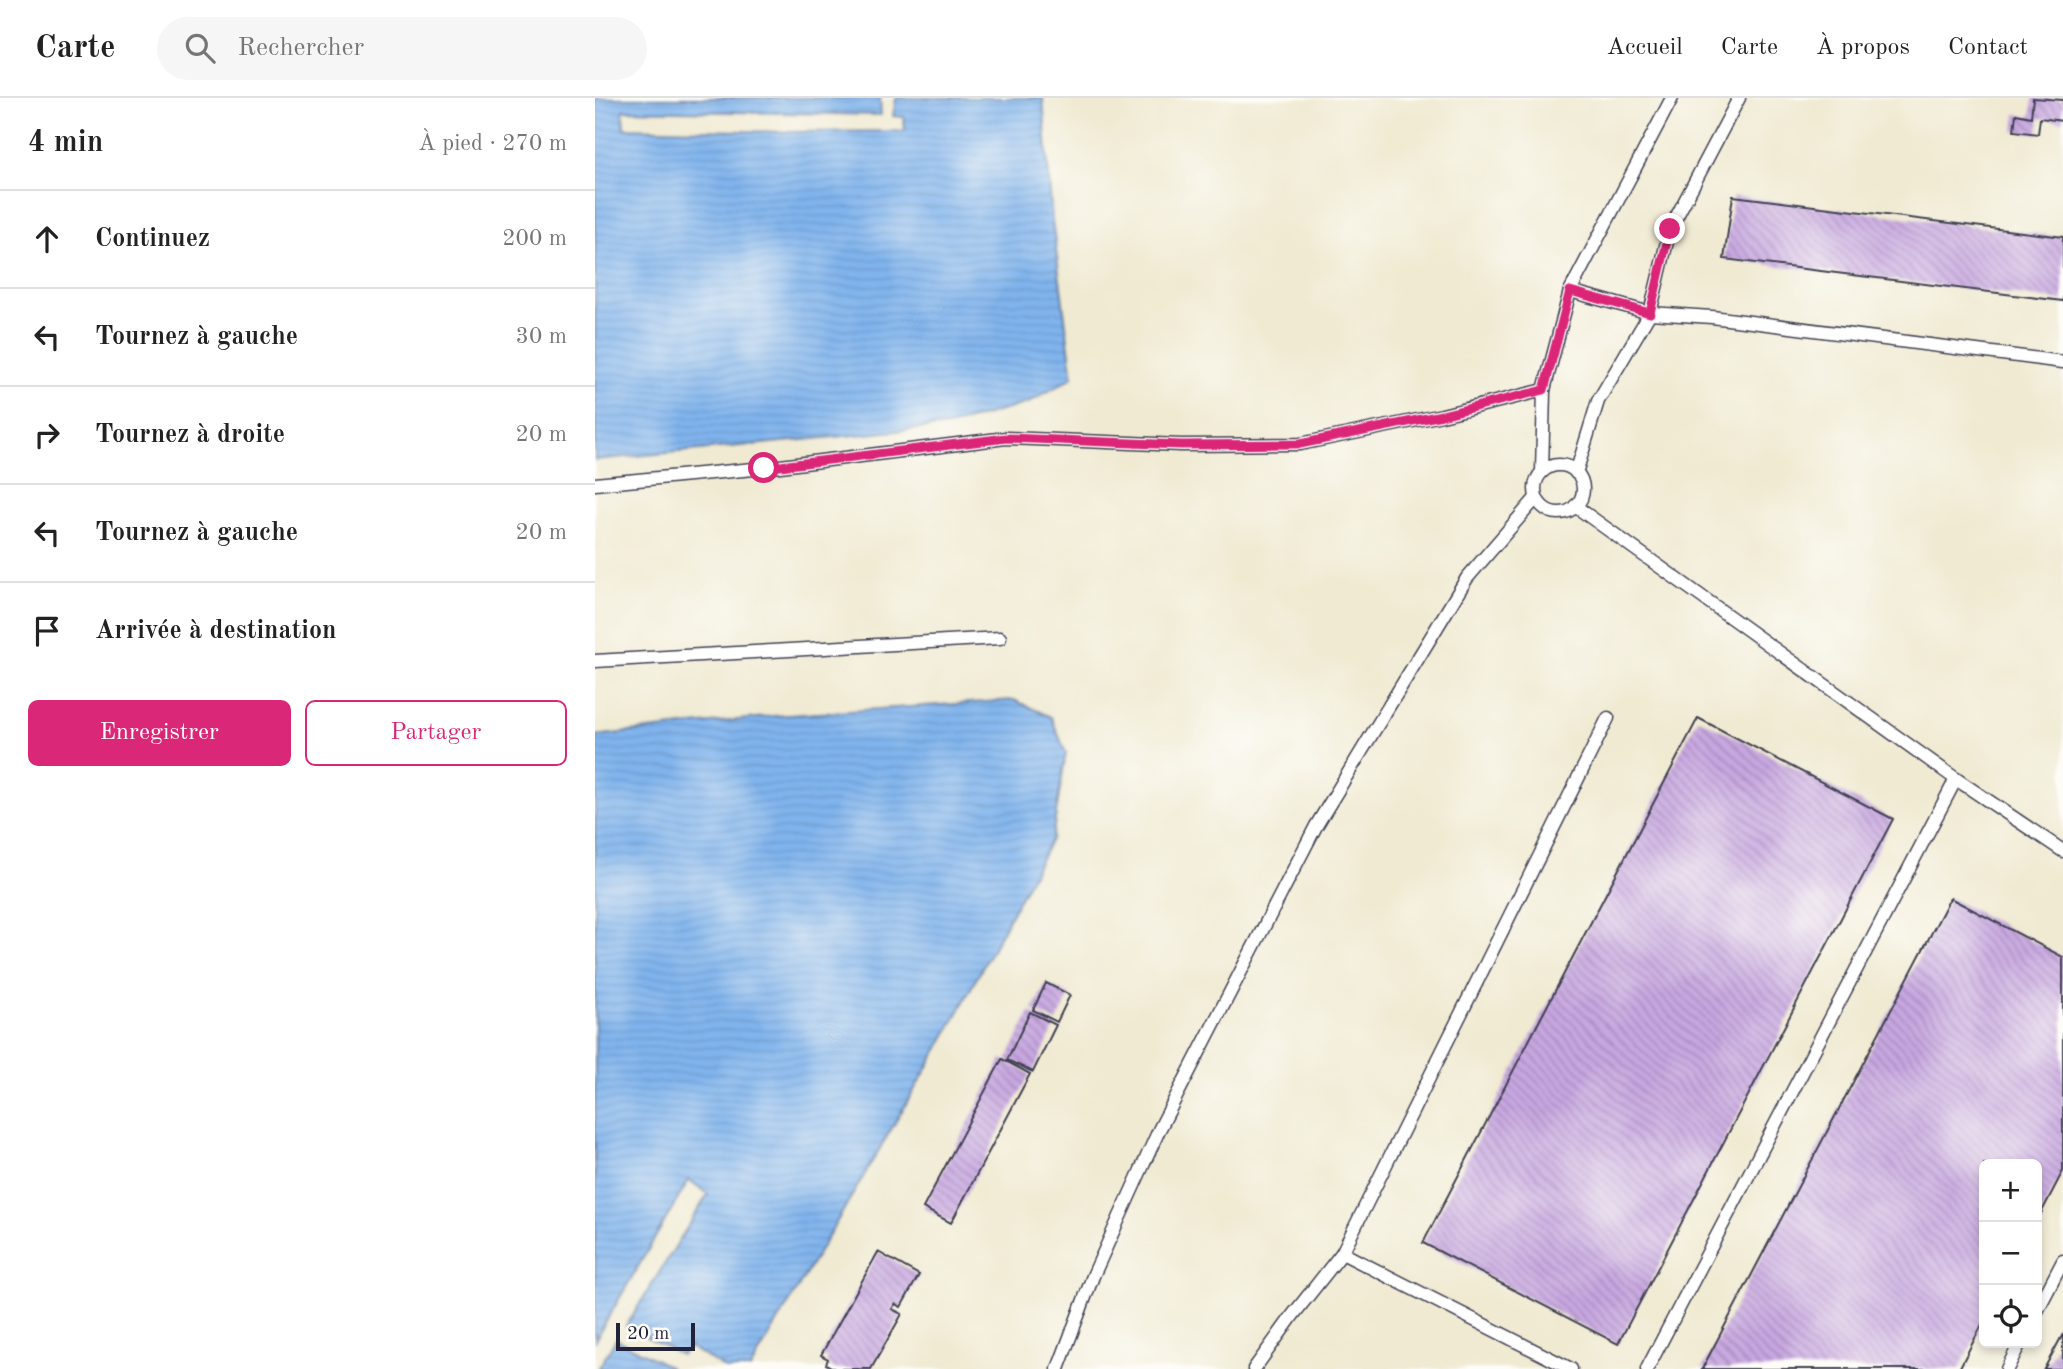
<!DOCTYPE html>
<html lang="fr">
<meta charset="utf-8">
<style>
:root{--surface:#fff;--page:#f6f6f6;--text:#222;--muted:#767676;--line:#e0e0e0;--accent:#db2777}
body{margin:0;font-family:"Old Standard TT",serif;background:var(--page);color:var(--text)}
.controls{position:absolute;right:21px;bottom:21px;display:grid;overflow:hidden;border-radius:10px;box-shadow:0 4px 10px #0003}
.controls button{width:63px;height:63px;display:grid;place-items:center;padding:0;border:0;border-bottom:2px solid var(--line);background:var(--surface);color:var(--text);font:35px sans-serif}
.scale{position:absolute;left:21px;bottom:18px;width:79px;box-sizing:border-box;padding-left:7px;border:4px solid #22223b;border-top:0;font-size:19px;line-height:24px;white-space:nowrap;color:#22223b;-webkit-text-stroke:5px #fdfcf7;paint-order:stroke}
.stop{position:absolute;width:21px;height:21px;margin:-16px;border:5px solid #db2777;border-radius:50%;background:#fff}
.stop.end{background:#db2777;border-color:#fff;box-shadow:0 2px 7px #0008}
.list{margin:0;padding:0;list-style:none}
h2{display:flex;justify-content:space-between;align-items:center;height:91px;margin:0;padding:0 28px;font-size:30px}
h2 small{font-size:23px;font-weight:400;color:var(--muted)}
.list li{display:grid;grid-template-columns:46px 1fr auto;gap:21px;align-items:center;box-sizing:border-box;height:98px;padding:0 28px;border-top:2px solid var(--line)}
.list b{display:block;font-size:26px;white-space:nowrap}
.list em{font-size:23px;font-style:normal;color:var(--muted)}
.actions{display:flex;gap:14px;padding:21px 28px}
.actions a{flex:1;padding:16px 0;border:2px solid var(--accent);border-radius:10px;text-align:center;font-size:24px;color:var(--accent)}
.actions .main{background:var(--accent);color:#fff}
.icon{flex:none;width:38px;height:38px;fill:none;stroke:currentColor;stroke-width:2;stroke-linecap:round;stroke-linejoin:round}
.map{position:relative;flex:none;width:1468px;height:1271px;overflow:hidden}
header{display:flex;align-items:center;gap:42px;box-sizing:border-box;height:98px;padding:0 35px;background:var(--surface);border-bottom:2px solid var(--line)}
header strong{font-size:33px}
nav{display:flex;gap:38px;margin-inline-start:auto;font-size:24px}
.search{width:490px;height:63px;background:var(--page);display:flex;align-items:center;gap:18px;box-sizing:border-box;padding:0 24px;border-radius:38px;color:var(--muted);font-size:26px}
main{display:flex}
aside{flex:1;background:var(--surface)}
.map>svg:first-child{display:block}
</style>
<header>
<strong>Carte</strong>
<div class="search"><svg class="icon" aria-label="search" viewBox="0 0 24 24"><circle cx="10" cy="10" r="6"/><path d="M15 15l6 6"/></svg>Rechercher</div>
<nav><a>Accueil</a><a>Carte</a><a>À propos</a><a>Contact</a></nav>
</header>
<main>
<aside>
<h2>4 min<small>À pied · 270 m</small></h2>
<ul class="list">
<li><svg class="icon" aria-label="ahead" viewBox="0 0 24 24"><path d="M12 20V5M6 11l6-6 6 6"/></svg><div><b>Continuez</b></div><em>200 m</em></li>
<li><svg class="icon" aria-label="left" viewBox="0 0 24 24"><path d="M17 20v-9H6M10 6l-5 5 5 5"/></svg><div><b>Tournez à gauche</b></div><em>30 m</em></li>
<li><svg class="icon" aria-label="right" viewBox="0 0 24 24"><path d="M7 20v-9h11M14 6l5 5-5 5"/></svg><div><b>Tournez à droite</b></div><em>20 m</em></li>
<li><svg class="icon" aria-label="left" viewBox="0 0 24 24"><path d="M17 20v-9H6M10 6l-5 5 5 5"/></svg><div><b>Tournez à gauche</b></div><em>20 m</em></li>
<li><svg class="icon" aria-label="arrive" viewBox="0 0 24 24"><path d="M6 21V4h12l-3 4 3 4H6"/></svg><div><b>Arrivée à destination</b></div></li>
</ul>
<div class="actions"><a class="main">Enregistrer</a><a>Partager</a></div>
</aside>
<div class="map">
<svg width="1468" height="1271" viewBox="0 0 1468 1271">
<defs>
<pattern id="water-rules" width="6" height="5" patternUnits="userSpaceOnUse" patternTransform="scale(1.75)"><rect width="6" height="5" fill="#80b4ed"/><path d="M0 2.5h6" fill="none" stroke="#6e9acc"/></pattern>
<pattern id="building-back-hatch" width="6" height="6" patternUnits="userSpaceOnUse" patternTransform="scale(1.75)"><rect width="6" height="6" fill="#c8a7e1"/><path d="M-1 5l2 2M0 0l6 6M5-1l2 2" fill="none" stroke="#a288b8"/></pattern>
</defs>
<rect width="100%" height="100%" fill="#fdfcf7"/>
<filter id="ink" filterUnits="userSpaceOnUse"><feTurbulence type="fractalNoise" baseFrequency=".0143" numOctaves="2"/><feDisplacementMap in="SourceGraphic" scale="14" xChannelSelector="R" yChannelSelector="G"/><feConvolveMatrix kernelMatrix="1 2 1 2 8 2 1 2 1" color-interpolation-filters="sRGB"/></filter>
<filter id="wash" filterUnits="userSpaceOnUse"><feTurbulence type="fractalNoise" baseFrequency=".00686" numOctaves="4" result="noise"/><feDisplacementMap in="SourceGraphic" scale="28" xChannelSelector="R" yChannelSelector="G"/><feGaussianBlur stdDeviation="1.57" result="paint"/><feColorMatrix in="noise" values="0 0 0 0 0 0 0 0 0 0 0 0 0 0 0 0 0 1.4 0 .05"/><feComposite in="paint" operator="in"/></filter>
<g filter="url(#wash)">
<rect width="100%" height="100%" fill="#f0ead2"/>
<g fill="url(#water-rules)" stroke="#516b94" stroke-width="2">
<polygon points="0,0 285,0 286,17 28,12 29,30 191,34 310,33 309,19 298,18 301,0 448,0 457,122 478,279 433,305 354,328 0,362"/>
<polygon points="419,602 456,619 471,655 457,740 344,950 155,1271 131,1271 94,1249 86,1257 31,1228 113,1096 94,1082 0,1242 0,638 179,618"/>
<polygon points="21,1241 75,1269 75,1271 3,1271"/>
</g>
<g id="blocks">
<g fill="url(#building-back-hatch)">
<polygon points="1438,0 1468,2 1468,23 1445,20 1443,36 1419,33 1421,16 1436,19"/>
<polygon points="1138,98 1468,139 1468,203 1129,161"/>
<polygon points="1103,620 1298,721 1023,1246 828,1145"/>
<polygon points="1355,800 1468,859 1468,1073 1442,1123 1442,1066 1389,1066 1389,1223 1364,1271 1107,1271"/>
<polygon points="451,885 475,897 462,924 438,912"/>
<polygon points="435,914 461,927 438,974 412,962"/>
<polygon points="407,961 435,976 356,1125 328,1110"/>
<polygon points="283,1154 324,1177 306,1209 300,1206 297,1211 307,1216 276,1271 240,1271 231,1266 233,1261 226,1257"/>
<polygon points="1468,1236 1468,1271 1449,1271"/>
</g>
</g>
</g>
<g filter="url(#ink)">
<use href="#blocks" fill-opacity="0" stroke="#414052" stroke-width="2"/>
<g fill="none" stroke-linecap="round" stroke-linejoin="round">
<g stroke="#414052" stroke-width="15">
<g id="service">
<polyline points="975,193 1055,215 1117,219 1468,264"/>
<circle cx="964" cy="391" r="24"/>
<polyline points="947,374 949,292 975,193 1077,0"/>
<polyline points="981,375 1003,303 1055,215 1075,131 1144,0"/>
<polyline points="0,386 169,370 411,340 586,347 705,346 847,317 949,292"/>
<polyline points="980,408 1361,681 1468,753"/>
<polyline points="0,563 405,540"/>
<polyline points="1442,1213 1468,1163"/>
<polyline points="463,1271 498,1178 564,1032 721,728 872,480 941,400"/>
<polyline points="659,1271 698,1217 747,1155"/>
<polyline points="976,1271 747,1155 1013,620"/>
<polyline points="1052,1271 1361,681"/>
<polyline points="1412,1271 1425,1245"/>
</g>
</g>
<use href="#service" stroke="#fff" stroke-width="12"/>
</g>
</g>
<g fill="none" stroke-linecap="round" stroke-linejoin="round" filter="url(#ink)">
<polyline stroke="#db2777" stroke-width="9" points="169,370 411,340 586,347 705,346 847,317 949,292 975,193 1055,215 1075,131"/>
</g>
</svg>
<div class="controls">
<button>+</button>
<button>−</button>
<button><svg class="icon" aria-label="locate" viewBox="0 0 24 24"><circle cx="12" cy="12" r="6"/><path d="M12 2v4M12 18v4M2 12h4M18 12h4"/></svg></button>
</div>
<div class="scale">20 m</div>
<div class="stop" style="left:169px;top:370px"></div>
<div class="stop end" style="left:1075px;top:131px"></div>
</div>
</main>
